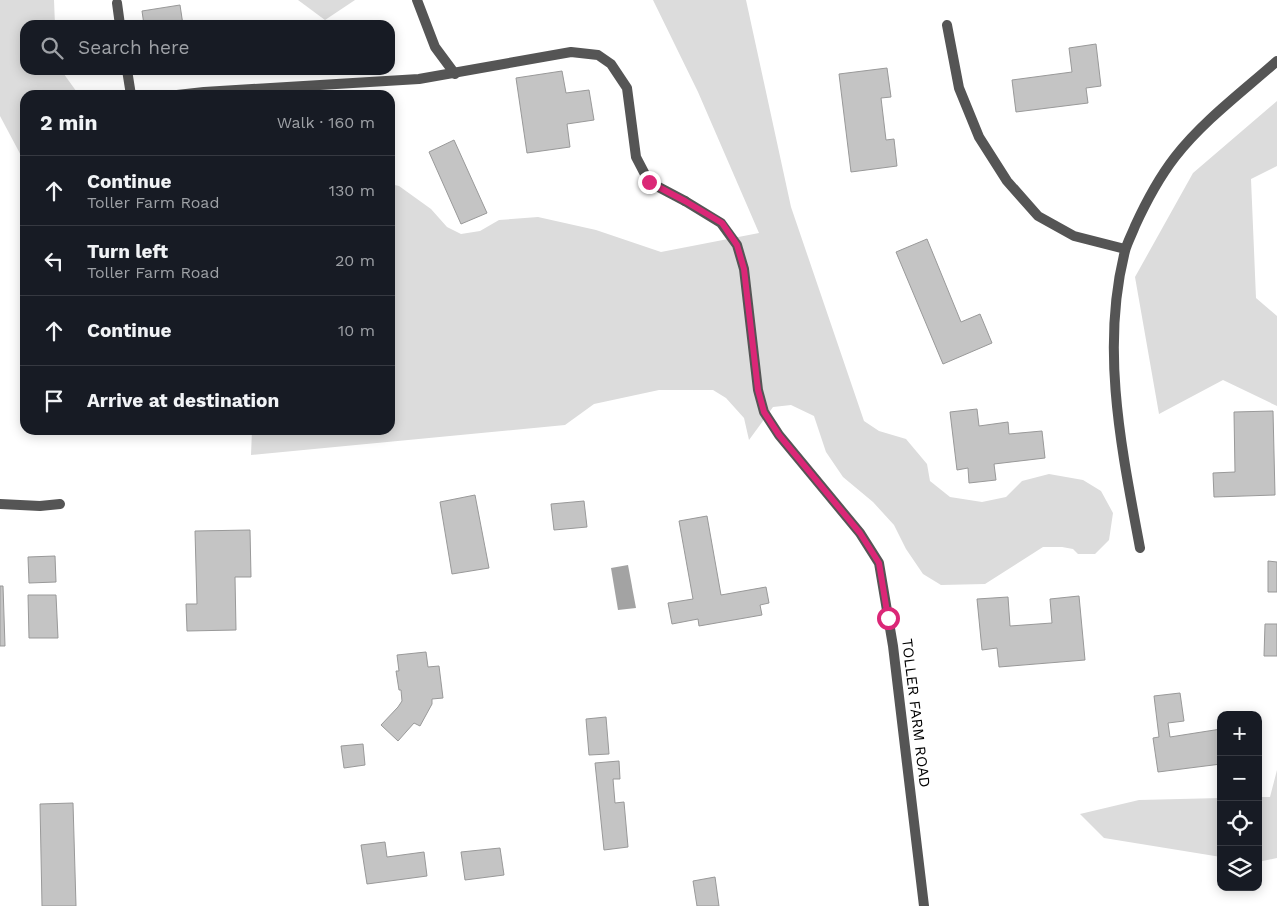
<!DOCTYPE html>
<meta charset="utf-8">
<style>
:root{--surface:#171b24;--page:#20242c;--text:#f1f3f6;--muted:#9ea1a6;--line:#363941}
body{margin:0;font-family:"Work Sans",sans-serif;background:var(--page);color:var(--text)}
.controls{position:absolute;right:15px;bottom:15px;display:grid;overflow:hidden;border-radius:10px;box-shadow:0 2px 12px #0003}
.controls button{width:45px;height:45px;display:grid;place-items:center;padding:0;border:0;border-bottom:1px solid var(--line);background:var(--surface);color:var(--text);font:25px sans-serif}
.stop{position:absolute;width:15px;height:15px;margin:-11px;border:4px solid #db2777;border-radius:50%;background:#fff}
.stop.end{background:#db2777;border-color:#fff;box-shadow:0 1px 5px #0008}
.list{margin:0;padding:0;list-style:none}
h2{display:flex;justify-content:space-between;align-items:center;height:65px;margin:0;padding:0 20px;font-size:21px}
h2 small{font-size:16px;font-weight:400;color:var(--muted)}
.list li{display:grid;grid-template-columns:32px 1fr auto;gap:15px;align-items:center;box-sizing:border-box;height:70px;padding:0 20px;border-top:1px solid var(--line)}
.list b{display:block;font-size:19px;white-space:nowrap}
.list p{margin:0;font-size:16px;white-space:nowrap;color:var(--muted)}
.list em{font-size:16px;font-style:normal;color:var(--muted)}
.icon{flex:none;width:28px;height:28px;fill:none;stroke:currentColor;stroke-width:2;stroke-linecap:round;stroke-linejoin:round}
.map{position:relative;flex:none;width:1277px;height:906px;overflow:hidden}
.search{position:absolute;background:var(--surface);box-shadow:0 2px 12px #0003;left:20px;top:20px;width:375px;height:55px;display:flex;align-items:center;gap:12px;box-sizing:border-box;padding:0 18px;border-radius:15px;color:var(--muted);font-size:19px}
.panel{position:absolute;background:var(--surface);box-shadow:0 2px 12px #0003;left:20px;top:90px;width:375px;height:345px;border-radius:15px}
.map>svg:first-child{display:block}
</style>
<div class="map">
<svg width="1277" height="906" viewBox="0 0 1277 906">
<rect width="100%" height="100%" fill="#fff"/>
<g fill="#dcdcdc">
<polygon points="0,0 54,0 55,25 25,25 25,70 61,70 79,95 25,95 25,163 0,116"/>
<polygon points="298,0 355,0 325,20"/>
<polygon points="653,0 746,0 791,207 864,421 879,431 906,439 927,464 930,481 950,497 982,502 1006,497 1022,481 1049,474 1083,480 1101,491 1113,513 1109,540 1095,554 1078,554 1073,549 1062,547 1043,547 985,584 941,585 923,574 906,549 894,525 873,502 843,477 826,452 814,416 791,405 773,407 749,440 744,418 726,398 713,390 659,390 594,404 565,425 251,455 252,430 390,430 390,184 399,186 431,209 447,227 461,234 480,231 499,220 538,217 596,230 661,252 759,233 698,92"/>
<polygon points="1277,101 1277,166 1251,179 1256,298 1277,316 1277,406 1223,380 1159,414 1135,277 1193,173"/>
<polygon points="1277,770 1277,858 1258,862 1258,797 1270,797"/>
<polygon points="1221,798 1221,857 1104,838 1080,814 1139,800"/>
</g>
<polygon fill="#a3a3a3" points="628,565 636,608 618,610 611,568"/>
<g fill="#c4c4c4" stroke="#999">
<polygon points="180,5 183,25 144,25 142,11"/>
<polygon points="1096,44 1101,86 1086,88 1088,103 1016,112 1012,80 1072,72 1069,48"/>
<polygon points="887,68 891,97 881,98 886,140 894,139 897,166 851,172 839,74"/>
<polygon points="562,71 566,93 589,90 594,120 567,124 570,147 527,153 516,78"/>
<polygon points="454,140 487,213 461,224 429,152"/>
<polygon points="927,239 961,322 980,314 992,343 943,364 896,252"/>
<polygon points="977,409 979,426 1008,422 1009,434 1042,431 1045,458 994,464 996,480 969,483 968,468 957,470 950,412"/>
<polygon points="1273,411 1275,495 1214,497 1213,473 1235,472 1234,412"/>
<polygon points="475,495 489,568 452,574 440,502"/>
<polygon points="584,501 587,527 554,530 551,504"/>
<polygon points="707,516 721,595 766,587 769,603 760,605 762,615 699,626 698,619 672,624 668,603 693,599 679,521"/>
<polygon points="250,530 251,577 235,577 236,630 187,631 186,604 197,604 195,531"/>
<polygon points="55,556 56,582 29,583 28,557"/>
<polygon points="1268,561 1277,562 1277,592 1268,592"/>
<polygon points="0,586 3,586 5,646 0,646"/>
<polygon points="28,595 56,595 58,638 29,638"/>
<polygon points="1079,596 1085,660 999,667 997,648 982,650 977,599 1008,597 1010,626 1052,623 1050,599"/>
<polygon points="1265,624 1277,624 1277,656 1264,656"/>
<polygon points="426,652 428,667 439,666 443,698 432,699 432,704 420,726 414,723 398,741 381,725 398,707 402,701 401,690 399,690 396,671 399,671 397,655"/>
<polygon points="1180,693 1184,721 1168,723 1170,737 1221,729 1221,764 1158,772 1153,738 1159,737 1154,696"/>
<polygon points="606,717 609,754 589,755 586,719"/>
<polygon points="363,744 365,765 344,768 341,746"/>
<polygon points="619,761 620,779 613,779 615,803 624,802 628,847 604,850 595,763"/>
<polygon points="73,803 76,906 42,906 40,804"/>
<polygon points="385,842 387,857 424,852 427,876 367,884 361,845"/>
<polygon points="500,848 504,875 465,880 461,852"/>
<polygon points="715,877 719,906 697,906 693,881"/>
</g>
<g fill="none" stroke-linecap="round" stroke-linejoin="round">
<g stroke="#555" stroke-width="10">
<polyline points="417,0 435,47 455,74"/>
<polyline points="117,3 120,25"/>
<polyline points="127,70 131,95"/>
<polyline points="177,95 204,92 419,79 571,52 598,55 611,64 627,88 636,157 649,182 685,201"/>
</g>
<g stroke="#555" stroke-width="10">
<polyline points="947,25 959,88 979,137 1007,181 1038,216 1074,236 1125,249"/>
<polyline points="685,201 721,223 737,245 744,269 758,390 764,412 779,435 860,533 879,563 893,646 924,906"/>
<polyline points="0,504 40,506 60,504"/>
<path d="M1140 548C1122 451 1100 349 1125 251 1127 243 1132 234 1135 226 1146 202 1158 179 1175 157 1203 121 1242 92 1277 61"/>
</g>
</g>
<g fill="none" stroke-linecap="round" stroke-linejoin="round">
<polyline stroke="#db2777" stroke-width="6" points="649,182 685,201 722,223 737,245 744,269 758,390 764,412 779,435 860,533 879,563 888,618"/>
</g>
<g text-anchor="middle" stroke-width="4" stroke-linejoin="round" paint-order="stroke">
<g font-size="15" fill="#000" stroke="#fff">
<text transform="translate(916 713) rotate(83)" y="5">TOLLER FARM ROAD</text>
</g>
</g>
</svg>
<div class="controls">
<button>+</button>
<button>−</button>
<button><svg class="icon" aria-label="locate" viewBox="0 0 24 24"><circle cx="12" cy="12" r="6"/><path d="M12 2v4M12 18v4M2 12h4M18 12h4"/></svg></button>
<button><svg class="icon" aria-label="layers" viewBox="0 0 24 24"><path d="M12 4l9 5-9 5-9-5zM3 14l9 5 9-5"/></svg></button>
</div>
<div class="stop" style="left:888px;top:618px"></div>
<div class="stop end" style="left:649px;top:182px"></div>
<div class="search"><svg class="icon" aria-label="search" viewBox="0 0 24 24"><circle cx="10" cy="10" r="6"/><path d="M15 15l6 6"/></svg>Search here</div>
<section class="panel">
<h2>2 min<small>Walk · 160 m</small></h2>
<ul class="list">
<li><svg class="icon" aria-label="ahead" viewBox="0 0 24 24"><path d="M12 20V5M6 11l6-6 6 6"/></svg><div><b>Continue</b><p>Toller Farm Road</p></div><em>130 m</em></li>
<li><svg class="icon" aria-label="left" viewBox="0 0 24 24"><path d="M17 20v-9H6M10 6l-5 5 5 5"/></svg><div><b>Turn left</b><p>Toller Farm Road</p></div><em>20 m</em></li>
<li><svg class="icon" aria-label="ahead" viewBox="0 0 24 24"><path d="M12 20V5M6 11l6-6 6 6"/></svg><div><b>Continue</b></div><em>10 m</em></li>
<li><svg class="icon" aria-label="arrive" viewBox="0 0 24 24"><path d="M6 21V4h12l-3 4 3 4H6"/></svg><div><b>Arrive at destination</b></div></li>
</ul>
</section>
</div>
